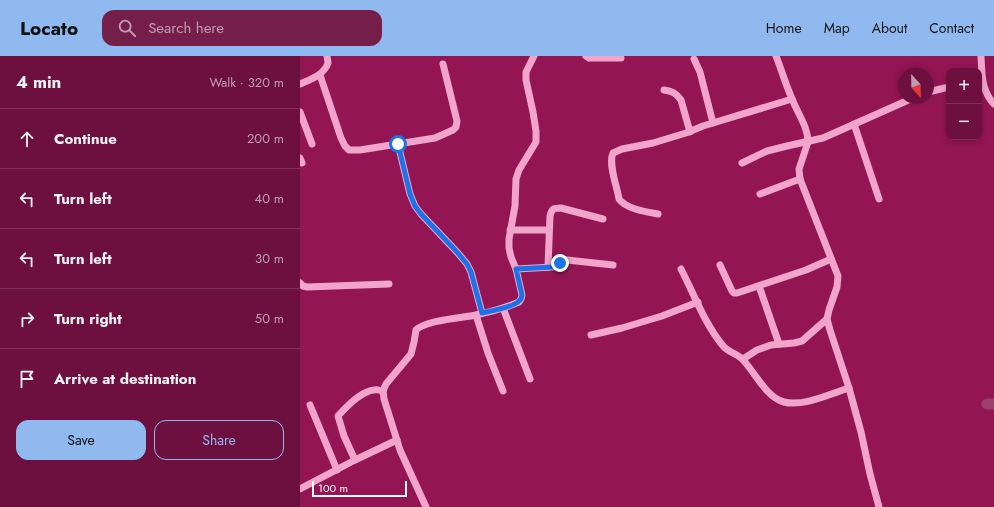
<!DOCTYPE html>
<meta charset="utf-8">
<style>
:root{--surface:#6e103f;--page:#761e4a;--text:#f1f3f6;--muted:#bf9db0;--line:#803059;--accent:#90b9f0}
body{margin:0;font-family:Jost,sans-serif;background:var(--page);color:var(--text)}
.controls{position:absolute;right:12px;top:12px;display:grid;overflow:hidden;border-radius:8px;box-shadow:0 2px 6px #0003}
.controls button{width:36px;height:36px;display:grid;place-items:center;padding:0;border:0;border-bottom:1px solid var(--line);background:var(--surface);color:var(--text);font:20px sans-serif}
.compass{position:absolute;left:598px;top:12px;width:36px;height:36px;border-radius:50%;background:var(--surface);box-shadow:0 2px 6px #0003;rotate:158deg}
.scale{position:absolute;left:12px;bottom:10px;width:95px;box-sizing:border-box;padding-left:4px;border:2px solid #fff;border-top:0;font-size:11px;line-height:14px;white-space:nowrap;color:#fff;-webkit-text-stroke:3px #931554;paint-order:stroke}
.stop{position:absolute;width:12px;height:12px;margin:-9px;border:3px solid #1a73e8;border-radius:50%;background:#fff}
.stop.end{background:#1a73e8;border-color:#fff;box-shadow:0 1px 4px #0008}
.list{margin:0;padding:0;list-style:none}
h2{display:flex;justify-content:space-between;align-items:center;height:52px;margin:0;padding:0 16px;font-size:17px}
h2 small{font-size:13px;font-weight:400;color:var(--muted)}
.list li{display:grid;grid-template-columns:26px 1fr auto;gap:12px;align-items:center;box-sizing:border-box;height:60px;padding:0 16px;border-top:1px solid var(--line)}
.list b{display:block;font-size:15px;white-space:nowrap}
.list em{font-size:13px;font-style:normal;color:var(--muted)}
.actions{display:flex;gap:8px;padding:12px 16px}
.actions a{flex:1;padding:9px 0;border:1px solid var(--accent);border-radius:12px;text-align:center;font-size:14px;color:var(--accent)}
.actions .main{background:var(--accent);color:#111}
.icon{flex:none;width:22px;height:22px;fill:none;stroke:currentColor;stroke-width:2;stroke-linecap:round;stroke-linejoin:round}
.map{position:relative;flex:none;width:694px;height:451px;overflow:hidden}
header{display:flex;align-items:center;gap:24px;box-sizing:border-box;height:56px;padding:0 20px;background:var(--accent);color:#111}
header strong{font-size:19px}
nav{display:flex;gap:22px;margin-inline-start:auto;font-size:14px}
.search{width:280px;height:36px;background:var(--page);display:flex;align-items:center;gap:10px;box-sizing:border-box;padding:0 14px;border-radius:12px;color:var(--muted);font-size:15px}
main{display:flex}
aside{flex:1;background:var(--surface)}
.map>svg:first-child{display:block}
</style>
<header>
<strong>Locato</strong>
<div class="search"><svg class="icon" aria-label="search" viewBox="0 0 24 24"><circle cx="10" cy="10" r="6"/><path d="M15 15l6 6"/></svg>Search here</div>
<nav><a>Home</a><a>Map</a><a>About</a><a>Contact</a></nav>
</header>
<main>
<aside>
<h2>4 min<small>Walk · 320 m</small></h2>
<ul class="list">
<li><svg class="icon" aria-label="ahead" viewBox="0 0 24 24"><path d="M12 20V5M6 11l6-6 6 6"/></svg><div><b>Continue</b></div><em>200 m</em></li>
<li><svg class="icon" aria-label="left" viewBox="0 0 24 24"><path d="M17 20v-9H6M10 6l-5 5 5 5"/></svg><div><b>Turn left</b></div><em>40 m</em></li>
<li><svg class="icon" aria-label="left" viewBox="0 0 24 24"><path d="M17 20v-9H6M10 6l-5 5 5 5"/></svg><div><b>Turn left</b></div><em>30 m</em></li>
<li><svg class="icon" aria-label="right" viewBox="0 0 24 24"><path d="M7 20v-9h11M14 6l5 5-5 5"/></svg><div><b>Turn right</b></div><em>50 m</em></li>
<li><svg class="icon" aria-label="arrive" viewBox="0 0 24 24"><path d="M6 21V4h12l-3 4 3 4H6"/></svg><div><b>Arrive at destination</b></div></li>
</ul>
<div class="actions"><a class="main">Save</a><a>Share</a></div>
</aside>
<div class="map">
<svg width="694" height="451" viewBox="0 0 694 451">
<rect width="100%" height="100%" fill="#931554"/>
<g fill="none" stroke-linecap="round" stroke-linejoin="round">
<polyline stroke="#9c416f" stroke-width="11" points="687,348 694,348"/>
<g stroke="#f1a4cc" stroke-width="7">
<polyline points="286,0 289,2 321,2"/>
<path d="M476 0C482 15 486 30 493 45 498 58 508 71 508 86L499 113 500 123 538 220 537 231 529 254 527 263 530 274 549 332 561 376 570 418 579 451"/>
<path d="M681 0C682 18 681 34 694 48"/>
<polyline points="394,3 400,16 413,67"/>
<polyline points="20,19 41,82 45,90 49,94 60,94 135,82 153,74 156,71 157,65 143,8"/>
<path d="M0 28C11 23 24 19 28 7L27 0"/>
<path d="M364 34C372 35 376 37 381 44L390 76"/>
<polyline points="628,36 649,31"/>
<polyline points="0,56 12,88"/>
<polyline points="554,68 579,143"/>
<polyline points="98,88 110,138 115,150 121,158 157,196 167,208 171,216 182,257"/>
<polyline points="0,102 2,107"/>
<polyline points="442,107 467,95 487,90 523,82 613,42"/>
<polyline points="460,138 500,123"/>
<path d="M358 158C347 156 326 153 319 143 317 131 308 107 313 97L322 93 353 87 386 77 403 70 492 43"/>
<polyline points="210,174 249,174"/>
<polyline points="420,209 432,235 434,237 437,237 506,214 531,203"/>
<path d="M248 211 250 160C252 152 254 152 261 152L303 163"/>
<polyline points="216,213 253,211 262,205 267,204 313,209"/>
<path d="M381 213C394 238 405 269 424 291 430 297 439 298 444 305 455 317 467 342 484 346 503 351 530 338 549 332"/>
<polyline points="0,227 3,230 7,231 89,228"/>
<polyline points="459,230 479,288"/>
<polyline points="203,252 230,323"/>
<polyline points="176,259 188,297 203,335"/>
<polyline points="291,279 322,272 362,260 398,246"/>
<polyline points="443,303 457,294 471,289 494,287 502,285 527,263"/>
<polyline points="10,349 37,414"/>
<path d="M55 404 44 380 38 360C46 351 62 335 74 334 77 333 80 334 83 335"/>
<polyline points="0,433 55,404 97,384"/>
<path d="M126 451 100 394 84 343 83 335 86 328 111 298 114 286 116 274C126 264 161 262 176 259 191 256 205 252 219 246L221 243 222 239 216 213 211 201 209 192V183L215 150 216 123 219 114 236 86V75L233 56 226 24V16L234 0"/>
</g>
</g>
<g fill="none" stroke-linecap="round" stroke-linejoin="round">
<path stroke="#1a73e8" stroke-width="5" d="M98 88 110 138 115 150 121 158 157 196 167 208 171 216 182 257C191 255 214 251 219 245 222 243 221 242 222 239L216 213 253 211 260 207"/>
</g>
</svg>
<div class="controls">
<button>+</button>
<button>−</button>
</div>
<svg class="compass" viewBox="-18 -18 36 36"><path d="M0-13l5 13h-10z" fill="#e53935"/><path d="M0 13l5-13h-10z" fill="#bf9db0"/></svg>
<div class="scale">100 m</div>
<div class="stop" style="left:98px;top:88px"></div>
<div class="stop end" style="left:260px;top:207px"></div>
</div>
</main>
